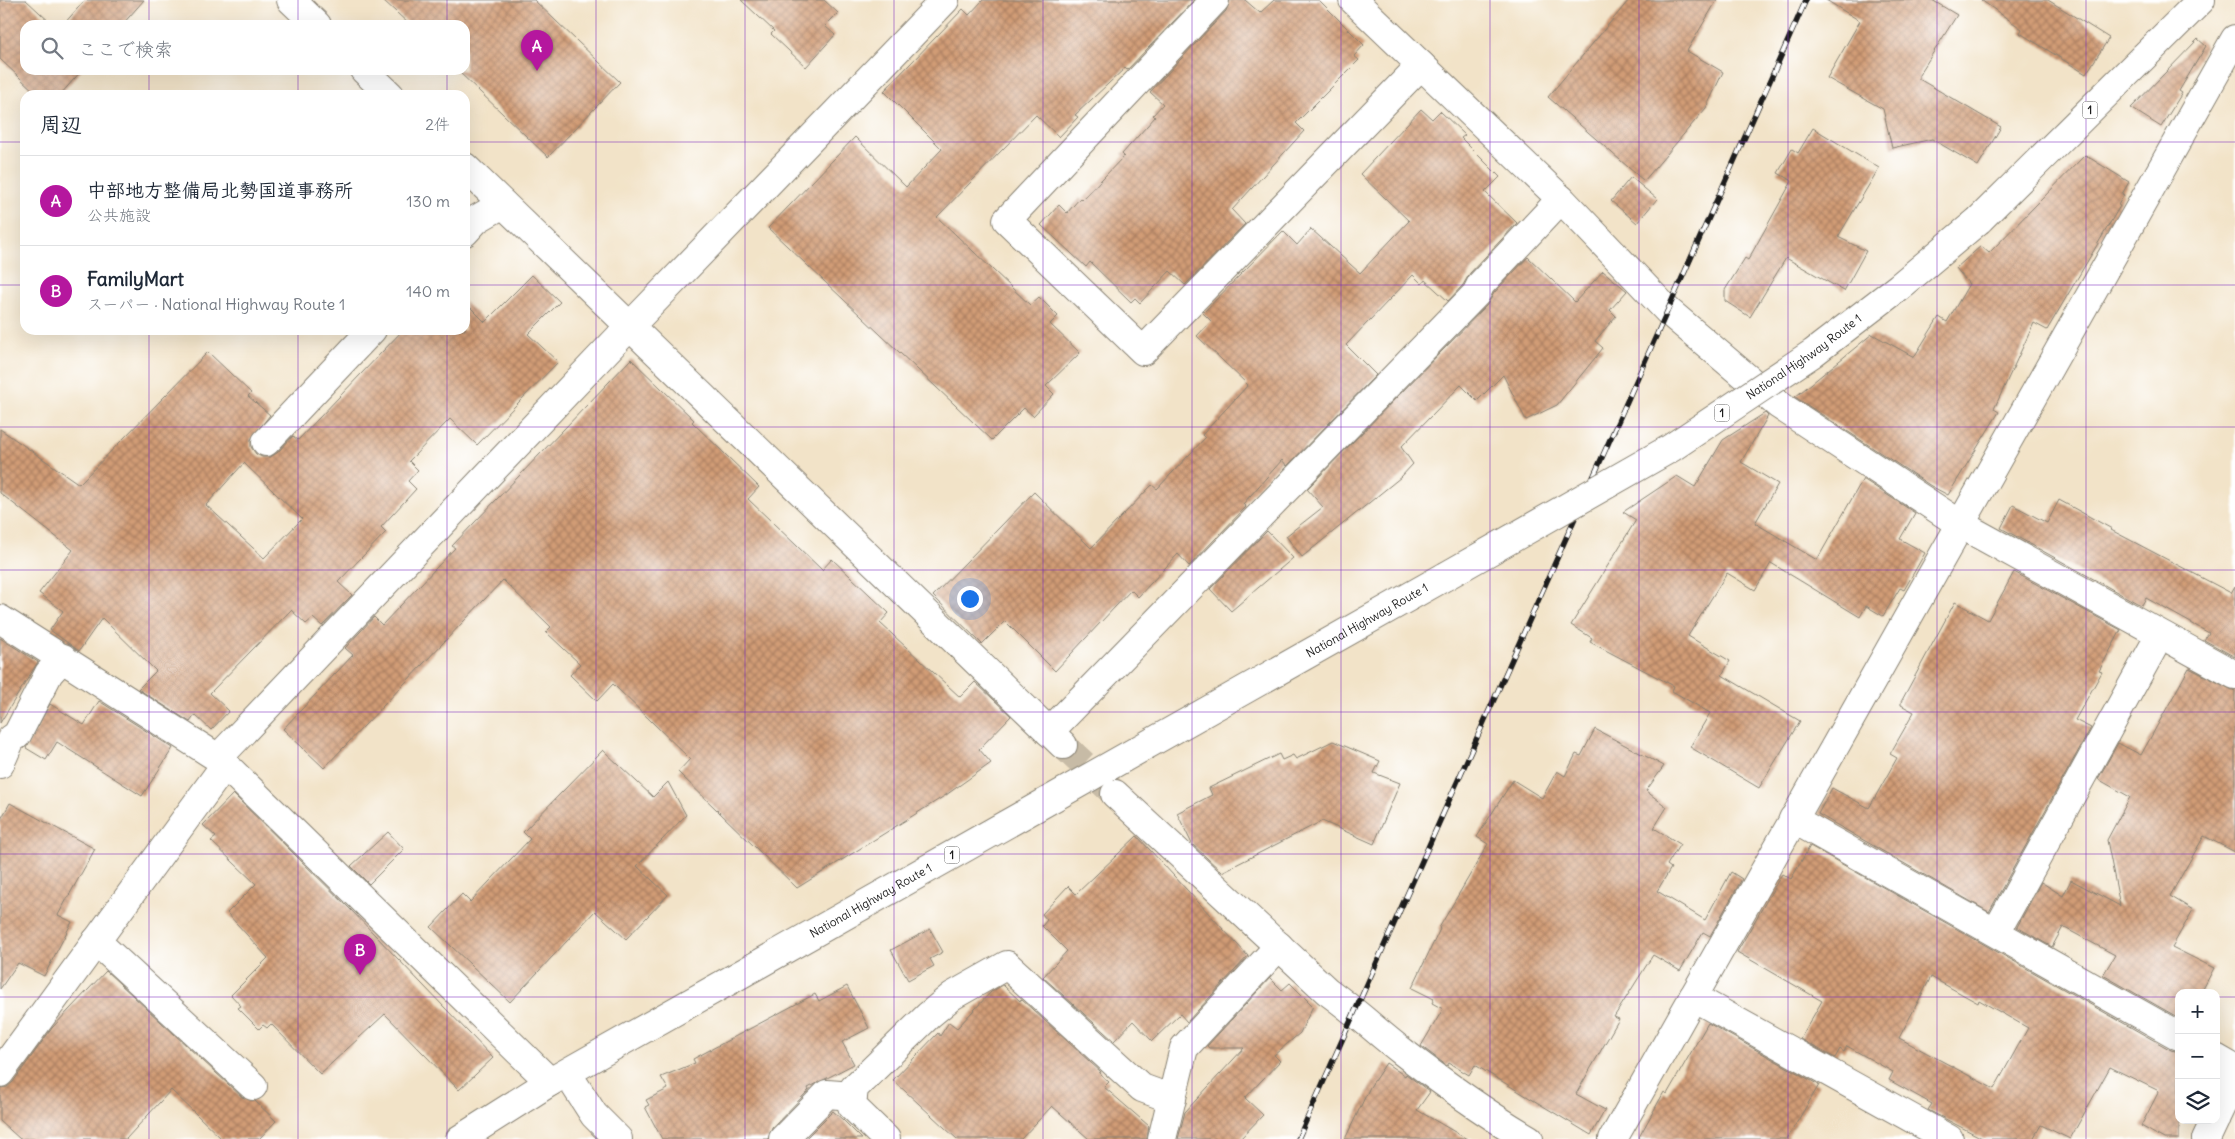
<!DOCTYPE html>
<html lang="ja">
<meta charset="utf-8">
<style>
:root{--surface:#fff;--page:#f2f2f3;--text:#1f2937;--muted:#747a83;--line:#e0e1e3;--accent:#b5179e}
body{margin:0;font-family:Delius,"Klee One",sans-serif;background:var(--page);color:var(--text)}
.controls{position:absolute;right:15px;bottom:15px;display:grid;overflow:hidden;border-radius:10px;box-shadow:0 5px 20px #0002}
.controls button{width:45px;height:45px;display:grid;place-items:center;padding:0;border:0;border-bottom:1px solid var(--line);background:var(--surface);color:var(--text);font:25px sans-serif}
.you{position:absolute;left:969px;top:598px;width:18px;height:18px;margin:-12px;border:4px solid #fff;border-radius:50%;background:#1a73e8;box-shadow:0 0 0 8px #1a73e833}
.badge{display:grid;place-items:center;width:32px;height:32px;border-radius:50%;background:var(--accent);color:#fff;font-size:16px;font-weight:700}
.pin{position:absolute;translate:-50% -41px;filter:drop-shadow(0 1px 2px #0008)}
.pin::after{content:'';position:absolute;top:26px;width:18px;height:15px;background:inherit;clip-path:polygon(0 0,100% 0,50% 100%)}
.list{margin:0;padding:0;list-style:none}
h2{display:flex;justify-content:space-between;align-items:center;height:65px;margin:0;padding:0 20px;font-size:21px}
h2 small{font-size:16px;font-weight:400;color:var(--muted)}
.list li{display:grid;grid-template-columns:32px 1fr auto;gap:15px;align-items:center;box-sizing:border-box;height:90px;padding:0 20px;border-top:1px solid var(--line)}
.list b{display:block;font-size:19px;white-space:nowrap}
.list p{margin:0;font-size:16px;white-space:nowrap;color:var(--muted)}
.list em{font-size:16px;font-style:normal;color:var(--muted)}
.icon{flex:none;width:28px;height:28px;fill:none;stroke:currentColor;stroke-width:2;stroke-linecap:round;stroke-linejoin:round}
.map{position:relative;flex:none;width:2235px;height:1139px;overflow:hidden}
.search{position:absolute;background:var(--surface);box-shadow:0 5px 20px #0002;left:20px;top:20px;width:450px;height:55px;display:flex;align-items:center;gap:12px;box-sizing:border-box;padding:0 18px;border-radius:15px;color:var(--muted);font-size:19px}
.panel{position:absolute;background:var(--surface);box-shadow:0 5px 20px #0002;left:20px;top:90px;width:450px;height:245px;border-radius:15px}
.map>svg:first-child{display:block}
</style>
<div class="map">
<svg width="2235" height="1139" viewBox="0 0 2235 1139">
<defs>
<pattern id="building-cross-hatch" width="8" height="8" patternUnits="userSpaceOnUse" patternTransform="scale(1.25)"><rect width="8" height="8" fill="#d19c76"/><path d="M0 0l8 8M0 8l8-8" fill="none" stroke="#a97e60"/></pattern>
</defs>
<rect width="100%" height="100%" fill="#fff"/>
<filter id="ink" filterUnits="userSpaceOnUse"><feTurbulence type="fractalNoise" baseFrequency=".02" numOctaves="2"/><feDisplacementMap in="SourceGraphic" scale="10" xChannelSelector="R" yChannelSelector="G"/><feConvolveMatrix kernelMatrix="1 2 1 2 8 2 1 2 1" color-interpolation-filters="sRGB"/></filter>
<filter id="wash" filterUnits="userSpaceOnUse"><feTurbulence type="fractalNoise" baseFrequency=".0096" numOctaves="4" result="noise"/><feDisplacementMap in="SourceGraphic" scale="20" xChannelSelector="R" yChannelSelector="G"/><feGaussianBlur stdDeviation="1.12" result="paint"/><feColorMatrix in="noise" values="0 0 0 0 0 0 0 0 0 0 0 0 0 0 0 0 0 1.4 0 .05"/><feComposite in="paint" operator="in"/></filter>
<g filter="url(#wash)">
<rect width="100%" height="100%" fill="#f2e3c8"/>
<g id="blocks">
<g fill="url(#building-cross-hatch)" fill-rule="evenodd">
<polygon points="0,0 26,0 53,25 25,25 25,70 82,70 60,95 38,95 0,59"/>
<polygon points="85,0 144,0 122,25 63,25"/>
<polygon points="383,0 534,0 620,82 548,157 457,70 465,70 465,25 410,25"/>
<polygon points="741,0 824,0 838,13 825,26 835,35 806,67 771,34 774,31"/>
<polygon points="983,0 1194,0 1127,70 1125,68 1075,115 1078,117 1059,137 1036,115 937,217 1030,305 1039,297 1058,316 1050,324 1080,353 1046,386 1054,394 1033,416 1024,408 992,440 768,228 855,137 906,187 942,149 884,91 963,9 969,15"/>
<polygon points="1230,0 1245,0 1260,13 1274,0 1319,0 1364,45 1354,56 1359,60 1296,123 1304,131 1232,210 1245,224 1185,285 1170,271 1140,303 1135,298 1131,302 1090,262 1086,267 1041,225 1059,205 1067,213 1080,198 1082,200 1124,156 1122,154 1155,117 1153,115 1163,104 1150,92 1226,11"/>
<polygon points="1629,0 1717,0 1687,51 1723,72 1706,108 1644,181 1548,97"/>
<polygon points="1826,0 1932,0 1957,15 1919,75 1919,79 2001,127 1978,166 1932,139 1892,148 1883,109 1827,78 1860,21"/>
<polygon points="1981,0 2048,0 2109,38 2086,74 2020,33 2022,29"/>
<polygon points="2198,39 2206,46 2179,91 2182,93 2161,127 2131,108"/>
<polygon points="1421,109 1432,119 1440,111 1465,135 1461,138 1500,177 1485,192 1517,223 1470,273 1463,285 1448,301 1425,280 1422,284 1413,275 1346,345 1376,375 1287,466 1282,460 1243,504 1246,507 1189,566 1178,554 1138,597 1131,590 1055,671 1005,621 982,644 933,596 1034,492 1091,548 1152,485 1157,489 1205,438 1202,435 1248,385 1197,336 1211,321 1203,313 1283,231 1297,245 1311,229 1360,273 1409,221 1360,174"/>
<polygon points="1813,128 1879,168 1838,237 1866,251 1844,291 1786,258 1750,317 1725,301 1725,290 1745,258 1748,260 1792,181 1778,173 1792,149 1798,153"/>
<polygon points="2085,155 2129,182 2122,194 2124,195 2118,205 2120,206 2047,330 2034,323 1994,409 1999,412 1948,495 1931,486 1795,397 1872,334 1914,357 1939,317 1947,322 1969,284 1956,268 1981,246 1989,253"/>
<polygon points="1631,177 1657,199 1637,223 1611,201"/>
<polygon points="1528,257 1575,302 1603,271 1627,291 1610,310 1616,316 1595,341 1603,348 1557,405 1526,420 1503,375 1477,401 1461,385 1401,447 1413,464 1401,477 1302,557 1286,536 1323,507 1307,489 1487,305 1494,293"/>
<path d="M532 275 560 302 528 334 558 362 477 445 450 419 409 461 418 470 408 481 416 489 381 527 386 532 338 582 352 595 322 626 313 618 306 624 291 610 210 693 229 711 211 730 195 715 190 722 138 689 156 671 102 618 79 651 50 630 63 611 39 593 73 550 0 493V429L79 484 208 352 251 393 248 396 270 415 251 439V447L256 454 262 457H270L277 453 293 436 298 440 403 330H465V302L485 322ZM244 463 302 519 264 558 206 505Z"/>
<polygon points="631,359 694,420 692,422 759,487 748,499 822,570 832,559 889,613 880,623 960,697 975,682 1011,716 979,749 991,763 946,795 797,888 678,772 690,759 613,684 597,701 570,675 580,664 546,632 551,627 503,580 324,768 283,729 353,655 345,648 374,617 382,625 455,548 452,546"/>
<polygon points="1765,413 1768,416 1741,462 1778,484 1755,523 1817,560 1863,479 1915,513 1900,539 1925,553 1904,590 1900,588 1883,616 1866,606 1860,617 1771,563 1755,590 1727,573 1688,636 1730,661 1722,675 1800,721 1759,788 1690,747 1710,713 1672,691 1674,686 1590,642 1592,638 1571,625 1636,520 1623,512 1677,476 1695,487 1723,440"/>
<polygon points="2059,500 2112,529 2111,530 2231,593 2235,586 2235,657 2204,640 2209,633 2146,598 2142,605 2137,603 2001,528 2013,505 2047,523"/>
<polygon points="1267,531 1293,558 1231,611 1210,589"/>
<polygon points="2014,572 2121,630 2099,671 2102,672 2075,720 2091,728 1989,912 1818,814 1832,788 1869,808 1897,758 1890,754 1914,712 1901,705 1901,702 1955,602 1988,620"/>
<polygon points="0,638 38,662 0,723"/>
<polygon points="2189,668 2235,691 2235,852 2204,836 2170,896 2193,910 2172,947 2214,968 2201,993 2179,993 2179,1018 2103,975 2115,955 2063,927 2052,947 2017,927 2041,882 2063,896 2071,880 2120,906 2107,840 2130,797 2098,779 2118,743 2141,755"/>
<polygon points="99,701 173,748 142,796 57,742 46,760 26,748 50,704 84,725"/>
<polygon points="1595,729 1664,766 1646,791 1667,807 1654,828 1680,844 1667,865 1671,868 1657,891 1705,920 1731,872 1742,879 1710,936 1703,932 1680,971 1653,955 1614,1017 1619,1019 1576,1094 1605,1110 1591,1135 1475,1065 1469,1075 1449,1063 1447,1066 1421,1046 1443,1009 1432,1003 1434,999 1412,988 1440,929 1439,928 1488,844 1477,837 1513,780 1542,798 1557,771 1565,776 1576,754 1581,756"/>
<polygon points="1333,741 1380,761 1374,773 1400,783 1374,844 1322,821 1222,872 1192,844 1177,813 1212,795 1209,788 1279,754 1282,760 1293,755 1296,759"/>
<polygon points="603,750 653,797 668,782 686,815 637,866 668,895 626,939 595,911 510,1002 431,927 462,894 470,902 530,839 523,832"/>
<polygon points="233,794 351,910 493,1058 459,1090 385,1014 320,1074 271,1024 267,1028 263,1025 259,1029 238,1008 241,1006 231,995 268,958 227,913 256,884 211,841 216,837 203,825"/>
<polygon points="10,803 95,849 58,915 72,922 44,976 18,963 0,989 0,821"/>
<polygon points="388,832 404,849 369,884 351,866"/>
<polygon points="1137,836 1248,956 1187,1022 1180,1014 1152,1041 1133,1021 1114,1041 1043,977 1067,951 1042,926 1047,920 1042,914 1068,886 1076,894"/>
<path d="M1810 846 2171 1050 2179 1052V1139H2164L2141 1126 2159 1091 2110 1067 2070 1139 2041 1125 2033 1139H1984L1928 1110 1932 1104 1889 1080 1893 1072 1847 1046 1844 1052 1840 1049 1835 1058 1800 1039 1822 1001 1737 952 1782 874 1791 879ZM1931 977 1978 1003 1979 1000 2028 1028 1994 1089 1899 1038Z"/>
<polygon points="930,929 943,952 930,959 934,966 908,980 891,950"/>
<polygon points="106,971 242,1097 255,1101 276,1121 259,1139 222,1139 171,1090 126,1139 20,1139 0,1121 0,1088 7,1087 13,1082 52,1028"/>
<polygon points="1270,978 1282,990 1290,983 1313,1006 1300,1033 1274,1055 1280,1061 1245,1098 1263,1115 1240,1139 1178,1139 1185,1112 1244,1048 1209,1048 1207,1046"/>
<polygon points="1003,985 1020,1001 1021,999 1101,1072 1099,1073 1109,1082 1104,1087 1149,1126 1147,1139 1089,1139 1052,1106 1021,1139 957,1139 893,1080 938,1033 940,1036 949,1022 957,1028 991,992"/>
<polygon points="847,986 869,1028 842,1042 854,1064 808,1088 809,1090 772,1128 768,1139 662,1139 645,1107 649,1105 646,1100 668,1089 661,1077 695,1063 693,1059 815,994 819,1001"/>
<polygon points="1708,1023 1819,1085 1787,1139 1638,1139 1664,1092 1667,1094"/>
<polygon points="1386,1063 1405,1076 1406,1074 1430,1092 1417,1110 1467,1139 1345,1139 1370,1087"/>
<polygon points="833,1111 843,1120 862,1139 805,1139"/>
</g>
</g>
</g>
<g filter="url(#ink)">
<use href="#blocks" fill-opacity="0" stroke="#878072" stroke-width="1"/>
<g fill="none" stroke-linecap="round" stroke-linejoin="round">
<polyline stroke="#c7bba6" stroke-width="28" stroke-dasharray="28 14" stroke-linecap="butt" points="1063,745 1115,794"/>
<g stroke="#878072" stroke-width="30">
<g id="minor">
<polyline points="291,0 317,25"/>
<polyline points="1215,0 1007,220 1143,351 1421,65"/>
<polyline points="1353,0 1563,201 1668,311 1779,405 1960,524 2235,675"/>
<polyline points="364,70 390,95"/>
<polyline points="465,167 1063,745"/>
<polyline points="465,232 477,219 503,204"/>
<polyline points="266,442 372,330"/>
<polyline points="0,619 218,758 550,1082"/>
<polyline points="1049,732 1476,294 1481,284 1561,199"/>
<polyline points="218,758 629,327 945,0"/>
<polyline points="0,764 11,739 17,735 49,673 63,658"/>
<path d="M1115 794 1327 991C1354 1010 1377 1032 1403 1052 1443 1083 1485 1113 1529 1139"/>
<polyline points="1793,819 2179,1036"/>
<polyline points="1996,932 2160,635"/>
<polyline points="96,941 253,1086"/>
<polyline points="1693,997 1949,1139"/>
<polyline points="2216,1058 2235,1069"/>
<polyline points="0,1073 225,765"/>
<polyline points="567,1073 594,1115 618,1139"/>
<polyline points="2216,1117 2235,1077"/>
<polyline points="783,1139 827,1094 853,1096"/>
<polyline points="886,1139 852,1106 854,1088 929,1015 952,996 1007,965 1142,1088 1172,1099"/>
<polyline points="1162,1139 1184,1048 1279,946"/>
<polyline points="1613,1139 2235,39"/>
<polyline points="2206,1139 2215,1120"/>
</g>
</g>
<g stroke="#878072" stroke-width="30">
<g id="highway">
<polyline points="1979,220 2201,0"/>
<path id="s1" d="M460 1139 550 1082 1446 576"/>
</g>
</g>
<use href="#minor" stroke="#fff" stroke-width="28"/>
<use href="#highway" stroke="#fff" stroke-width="28"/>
<g stroke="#1c1c1c" stroke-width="5.5">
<polyline id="rail" points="1298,1139 1806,0"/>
</g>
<use href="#rail" stroke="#fff" stroke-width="4" stroke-dasharray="11" stroke-linecap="butt"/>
<g stroke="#878072" stroke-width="30" stroke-linecap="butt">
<g id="highway-bridge">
<path id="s2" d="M1446 576 1671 448 1813 353 1899 287 1979 220"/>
</g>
</g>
<use href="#highway-bridge" stroke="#fff" stroke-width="28"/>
</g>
</g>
<path fill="none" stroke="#7b2cbf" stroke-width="1" stroke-opacity="0.55" d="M149 0V25M298 0V25M447 0V25M596 0V1139M745 0V1139M894 0V1139M1043 0V1139M1192 0V1139M1341 0V1139M1490 0V1139M1639 0V1139M1788 0V1139M1937 0V1139M2086 0V1139M149 70V95M298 70V95M447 70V95M0 142H25M465 142H2235M0 285H25M465 285H2235M149 330V1139M298 330V1139M447 330V1139M0 427H2235M0 570H2235M0 712H2235M0 854H2235M0 997H2179M2216 997H2235"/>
<g text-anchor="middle" stroke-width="4" stroke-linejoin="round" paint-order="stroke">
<g fill="#fff" stroke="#606060" stroke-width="1">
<rect x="2082.5" y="101.5" width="15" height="17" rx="4"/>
<rect x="1714.5" y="404.5" width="15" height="17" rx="4"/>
<rect x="944.5" y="846.5" width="15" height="17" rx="4"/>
</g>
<g font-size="11" font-weight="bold" fill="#1c1c1c">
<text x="2090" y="114">1</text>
<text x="1722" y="417">1</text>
<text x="952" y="859">1</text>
</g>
<g font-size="12" fill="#1c1c1c" stroke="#fff">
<text dy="4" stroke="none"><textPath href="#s2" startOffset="420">National Highway Route 1</textPath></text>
<text dy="4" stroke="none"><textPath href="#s1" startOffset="1045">National Highway Route 1</textPath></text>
<text dy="4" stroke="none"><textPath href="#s1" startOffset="475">National Highway Route 1</textPath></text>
</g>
</g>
</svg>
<div class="controls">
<button>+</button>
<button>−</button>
<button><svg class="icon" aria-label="layers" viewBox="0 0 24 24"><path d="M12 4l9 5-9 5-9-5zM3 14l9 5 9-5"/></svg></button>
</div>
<div class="you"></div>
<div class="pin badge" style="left:537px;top:71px">A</div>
<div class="pin badge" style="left:360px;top:975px">B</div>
<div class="search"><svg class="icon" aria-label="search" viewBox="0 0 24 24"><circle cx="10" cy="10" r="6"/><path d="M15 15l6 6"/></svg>ここで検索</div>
<section class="panel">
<h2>周辺<small>2件</small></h2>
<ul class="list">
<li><span class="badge">A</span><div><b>中部地方整備局北勢国道事務所</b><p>公共施設</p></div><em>130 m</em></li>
<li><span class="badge">B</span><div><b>FamilyMart</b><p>スーパー · National Highway Route 1</p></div><em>140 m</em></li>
</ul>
</section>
</div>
